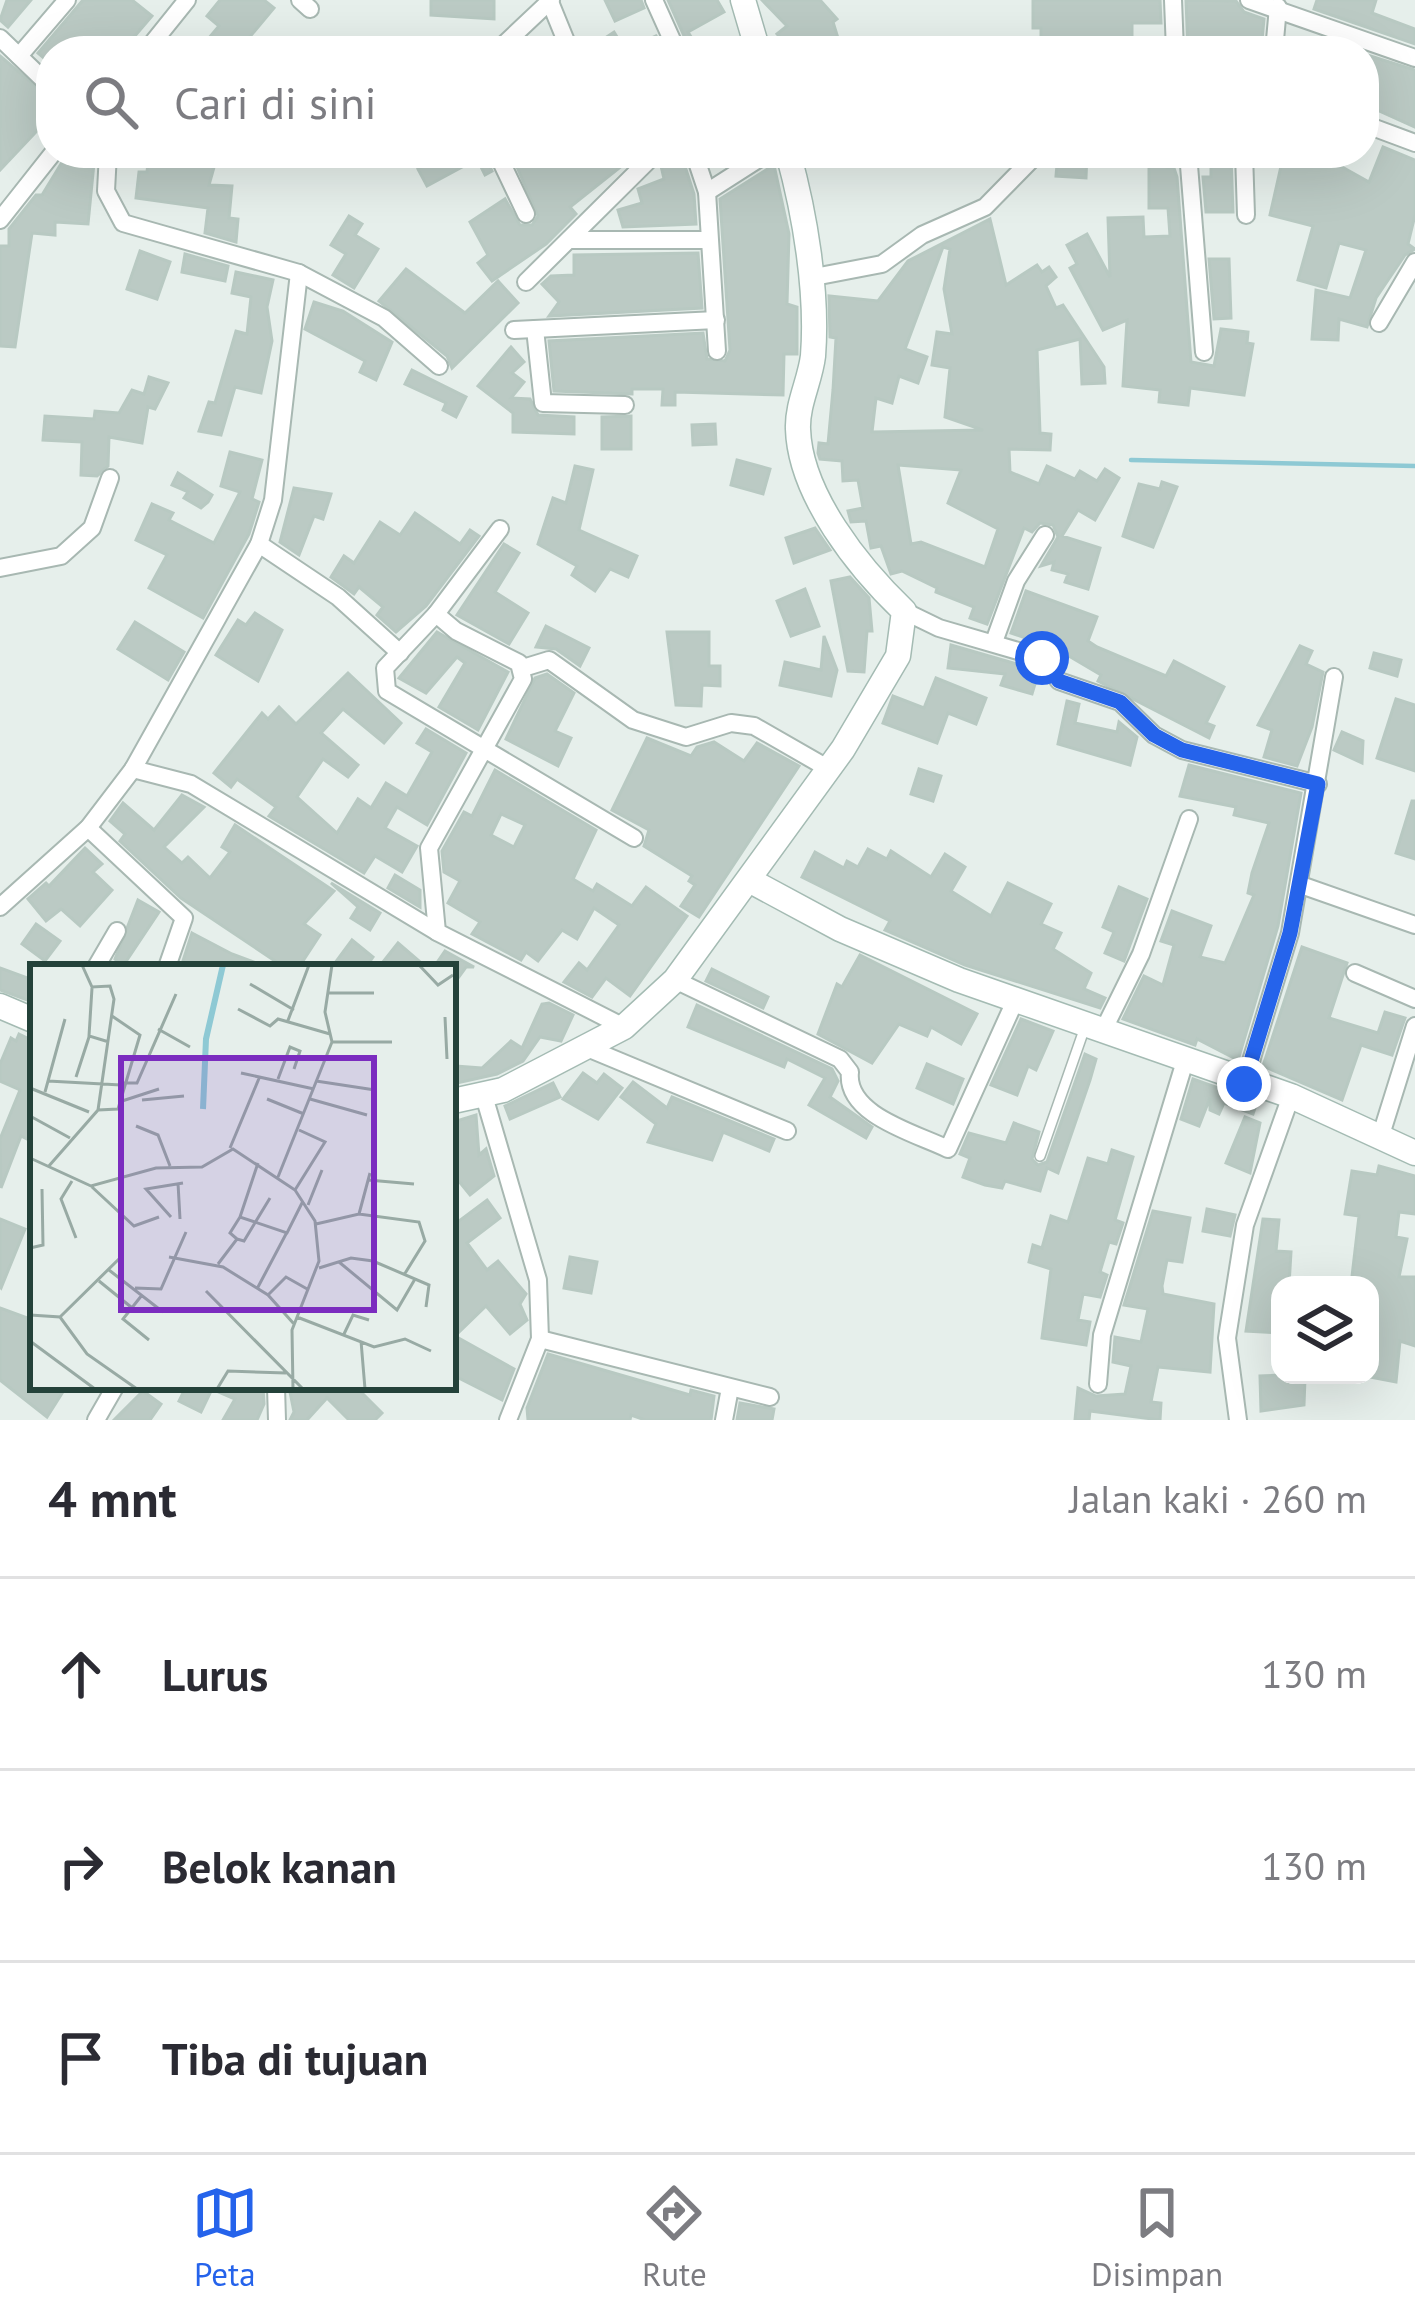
<!DOCTYPE html>
<html lang="id">
<meta charset="utf-8">
<style>
:root{--surface:#fff;--page:#f2f2f3;--text:#2b2b33;--muted:#7c7c81;--line:#e1e1e2;--accent:#2563eb}
body{margin:0;font-family:"PT Sans",sans-serif;background:var(--page);color:var(--text)}
.controls{position:absolute;right:36px;bottom:36px;display:grid;overflow:hidden;border-radius:24px;box-shadow:0 12px 48px #0002}
.controls button{width:108px;height:108px;display:grid;place-items:center;padding:0;border:0;border-bottom:3px solid var(--line);background:var(--surface);color:var(--text);font:60px sans-serif}
.stop{position:absolute;width:36px;height:36px;margin:-27px;border:9px solid #2563eb;border-radius:50%;background:#fff}
.stop.end{background:#2563eb;border-color:#fff;box-shadow:0 3px 12px #0008}
.list{margin:0;padding:0;list-style:none}
h2{display:flex;justify-content:space-between;align-items:center;height:156px;margin:0;padding:0 48px;font-size:51px}
h2 small{font-size:39px;font-weight:400;color:var(--muted)}
.list li{display:grid;grid-template-columns:78px 1fr auto;gap:36px;align-items:center;box-sizing:border-box;height:192px;padding:0 48px;border-top:3px solid var(--line)}
.list b{display:block;font-size:45px;white-space:nowrap}
.list em{font-size:39px;font-style:normal;color:var(--muted)}
.icon{flex:none;width:66px;height:66px;fill:none;stroke:currentColor;stroke-width:2;stroke-linecap:round;stroke-linejoin:round}
.map{position:relative;flex:none;width:1415px;height:1420px;overflow:hidden}
.search{position:absolute;background:var(--surface);box-shadow:0 12px 48px #0002;left:36px;right:36px;top:36px;height:132px;display:flex;align-items:center;gap:30px;box-sizing:border-box;padding:0 42px;border-radius:48px;color:var(--muted);font-size:45px}
.sheet{height:732px;background:var(--surface)}
nav{display:flex;justify-content:space-around;align-items:center;box-sizing:border-box;height:168px;border-top:3px solid var(--line);background:var(--surface);font-size:33px;color:var(--muted)}
nav a{display:grid;justify-items:center;gap:6px}
nav .on{color:var(--accent)}
.map>svg:first-child{display:block}
</style>
<div class="map">
<svg width="1415" height="1420" viewBox="0 0 1415 1420">
<rect width="100%" height="100%" fill="#e6efeb"/>
<g fill="none" stroke-linecap="round" stroke-linejoin="round">
<polyline stroke="#8ec9d4" stroke-width="4.5" points="1131,460 1415,466"/>
</g>
<g fill="#bbcac4" stroke="#b8c9c2" stroke-width="3" fill-rule="evenodd">
<polygon points="7,0 31,0 8,27 0,20"/>
<polygon points="83,0 132,0 152,16 122,51 51,51 51,64 38,53"/>
<polygon points="220,0 264,0 274,8 238,51 198,51 219,26 207,16"/>
<polygon points="431,0 494,0 494,19 431,15"/>
<polygon points="605,0 641,0 644,8 615,21"/>
<polygon points="668,0 717,0 724,12 688,32 700,51 678,51 684,36"/>
<polygon points="762,0 820,0 837,19 833,22 842,51 793,51 777,34 787,26"/>
<polygon points="1033,0 1160,0 1161,23 1132,23 1132,51 1041,51 1041,28 1033,28"/>
<polygon points="1186,0 1236,1 1244,12 1264,19 1261,51 1188,51"/>
<polygon points="1317,0 1376,0 1372,13 1415,29 1415,44 1314,9"/>
<polygon points="614,32 625,50 656,36 666,51 606,51 599,42"/>
<polygon points="1364,54 1415,70 1415,127 1364,104"/>
<polygon points="0,56 51,99 51,116 0,170"/>
<polygon points="1383,147 1415,160 1415,215 1408,244 1415,249 1405,255 1376,298 1367,327 1339,319 1338,340 1312,339 1316,290 1350,298 1366,250 1339,243 1326,288 1298,280 1313,226 1270,215 1284,153 1340,153 1335,163 1369,182"/>
<polygon points="77,153 95,153 88,224 55,222 55,235 32,233 15,347 0,346 0,246 9,246 9,229 36,195 42,195 64,159 76,159"/>
<polygon points="149,153 218,153 209,185 232,186 229,218 238,219 236,242 205,233 208,208 136,198 139,172 147,172"/>
<polygon points="448,153 484,153 492,171 485,175 477,159 427,186 418,169"/>
<polygon points="511,153 638,153 570,207 576,214 546,244 492,281 478,263 488,255 470,222 505,199 520,225 532,225 538,216"/>
<polygon points="1058,153 1087,153 1086,178 1056,176"/>
<polygon points="1149,153 1167,153 1167,168 1174,168 1177,177 1191,362 1214,366 1221,329 1248,332 1247,343 1253,344 1244,395 1190,388 1188,405 1159,402 1160,390 1123,386 1127,320 1103,330 1070,268 1077,264 1067,245 1087,234 1110,277 1108,218 1143,217 1144,237 1170,236 1168,208 1149,208"/>
<polygon points="1211,156 1231,156 1233,212 1206,212 1203,177 1211,177"/>
<polygon points="682,157 694,194 696,224 623,227 618,210 642,203 638,189 664,179 661,166"/>
<polygon points="774,165 789,234 787,304 797,307 797,354 784,354 783,395 675,392 675,405 662,405 663,389 632,389 632,394 554,391 549,341 703,333 707,359 725,361 730,350 720,199"/>
<polygon points="349,216 362,224 355,235 378,249 354,288 333,275 346,254 331,245"/>
<path d="M990 219 1006 285 1037 265 1042 272 1049 267 1056 277 1046 286 1056 308 1063 305 1104 367 1105 383 1082 384 1080 339 1037 350 1040 433 1051 434 1050 450 1009 449 1010 472 1039 484 1047 466 1075 479 1080 471 1097 481 1105 469 1119 478 1095 520 1078 510 1062 536 1100 548 1088 589 1065 582 1068 574 1052 570 1054 562 1041 566 1058 537 1053 525 1040 523 1032 532 1024 528 987 624 970 618 974 607 936 592 937 588 902 571 891 574 881 546 871 548 866 521 851 522 848 511 863 508 858 480 843 481 842 461 820 459 818 453 819 443 828 444 833 390 836 338 830 337 829 296 878 301 908 261ZM943 247 950 249 944 289 952 334 937 332 932 365 950 368 945 417 983 430 872 432 876 398 892 403 899 376 918 383 927 357 905 349ZM898 465 961 470 948 503 998 529 985 567 921 542 911 544Z"/>
<polygon points="140,251 170,262 157,299 127,289"/>
<polygon points="698,253 702,308 549,316 559,302 542,284 551,276 574,275 574,255"/>
<polygon points="185,254 228,266 225,281 182,272"/>
<polygon points="1209,259 1229,259 1231,318 1214,319"/>
<polygon points="406,269 465,313 498,281 518,303 452,368 447,356 379,301"/>
<polygon points="236,272 273,280 267,307 272,341 261,393 235,387 221,435 199,431 209,402 215,403 236,331 247,334 251,297 232,293"/>
<polygon points="314,302 343,311 392,342 376,380 360,372 365,361 305,329"/>
<polygon points="511,347 524,362 512,373 524,382 511,398 530,399 538,415 574,417 574,434 513,432 513,413 478,386"/>
<polygon points="412,370 466,397 456,417 443,410 446,403 405,384"/>
<polygon points="149,377 168,383 155,409 148,407 142,443 109,437 108,466 97,476 81,475 82,442 43,440 45,416 94,419 95,411 119,413 132,390 144,394"/>
<polygon points="631,416 631,449 602,449 602,417"/>
<polygon points="715,424 716,444 693,445 692,425"/>
<polygon points="230,452 262,460 252,499 259,502 249,534 203,618 149,588 167,555 136,540 152,504 173,513 169,520 214,543 240,492 221,486"/>
<polygon points="737,460 770,469 763,494 731,485"/>
<polygon points="575,466 593,470 579,530 637,556 628,577 610,569 595,591 572,575 577,566 538,544 553,498 566,503"/>
<polygon points="178,473 212,495 208,502 201,508 184,498 188,492 172,485"/>
<polygon points="1162,482 1177,487 1153,547 1123,536 1139,484 1160,489"/>
<polygon points="294,488 331,494 323,519 314,516 299,555 280,542"/>
<polygon points="415,513 460,544 470,530 479,536 426,606 396,632 377,615 383,607 359,587 354,594 331,577 344,556 354,563 380,522 400,535"/>
<polygon points="815,528 830,550 794,563 786,538"/>
<polygon points="504,544 519,553 495,592 528,613 509,644 457,615"/>
<polygon points="850,577 869,598 872,631 867,631 864,672 848,671 831,581"/>
<polygon points="805,589 819,626 791,636 777,601"/>
<polygon points="1026,591 1097,617 1088,641 1097,647 1166,676 1174,661 1224,687 1206,723 1214,726 1209,738 1098,681 1101,675 1057,649 1011,633"/>
<polygon points="255,613 282,630 258,681 216,655 238,620 246,625"/>
<polygon points="135,622 184,652 168,680 118,649"/>
<polygon points="546,626 589,648 580,666 556,649 536,647"/>
<polygon points="437,632 508,672 478,730 439,707 465,663 457,657 426,693 399,678"/>
<polygon points="667,632 709,632 709,666 720,666 720,686 702,685 701,706 676,705"/>
<polygon points="824,636 837,670 831,696 780,685 785,662 821,670"/>
<polygon points="951,645 1034,669 1038,674 1032,694 1001,685 1005,674 948,668"/>
<polygon points="1300,646 1312,651 1306,664 1323,672 1312,727 1297,766 1264,757 1272,730 1258,725"/>
<polygon points="1374,653 1401,660 1397,676 1370,668"/>
<polygon points="348,673 401,723 384,743 343,709 321,733 358,765 348,777 323,759 297,797 337,833 358,799 371,808 386,783 407,796 432,752 417,743 426,729 466,753 427,825 397,807 385,828 417,846 402,872 375,856 364,873 269,816 276,807 237,779 231,787 214,773 262,713 268,719 279,707 296,724"/>
<polygon points="547,674 574,693 555,731 571,738 558,766 506,739 535,678"/>
<polygon points="936,678 986,698 976,724 948,713 937,743 883,723 893,696 924,708"/>
<polygon points="1396,699 1415,705 1415,771 1377,758"/>
<polygon points="1067,701 1079,704 1075,723 1117,732 1119,722 1137,737 1130,765 1058,744"/>
<polygon points="1342,732 1363,741 1362,763 1334,750"/>
<polygon points="647,738 691,756 697,747 714,742 744,761 757,743 799,766 699,917 681,906 695,885 689,881 692,876 644,846 649,830 612,810"/>
<polygon points="1189,765 1301,793 1278,926 1238,1060 1197,1039 1195,1045 1123,1019 1144,976 1163,985 1174,945 1161,941 1172,911 1211,926 1200,957 1225,963 1254,895 1248,893 1252,873 1269,823 1234,815 1236,807 1180,796"/>
<polygon points="919,769 941,776 933,801 911,794"/>
<path d="M495 770 596 830 573 879 593 891 597 884 632 906 646 887 687 916 630 996 606 978 592 997 564 982 579 963 587 970 619 925 594 908 577 939 562 930 538 961 526 952 521 960 472 934 480 922 448 903 460 881 444 872 442 851 464 812 472 816ZM501 814 525 825 514 847 491 835Z"/>
<polygon points="182,795 204,807 164,847 182,863 188,857 210,878 230,852 222,847 235,825 334,891 304,924 320,935 299,967 271,967 275,961 181,898 120,841 125,834 110,821 123,803 154,830"/>
<polygon points="1412,801 1415,801 1415,859 1396,853"/>
<polygon points="85,848 102,864 93,872 112,890 80,926 61,909 46,921 28,899 46,883 49,886"/>
<polygon points="868,849 887,859 891,851 931,877 945,854 965,867 951,891 991,916 1008,883 1051,904 1041,924 1061,933 1053,949 1091,973 1084,989 1105,998 1100,1008 965,965 885,930 890,921 802,877 815,852 844,868 847,861 858,867"/>
<polygon points="395,875 420,890 420,907 388,888"/>
<polygon points="331,883 380,913 370,930 351,918 358,907"/>
<polygon points="1119,887 1147,899 1124,961 1105,953 1114,932 1103,927"/>
<polygon points="138,900 159,912 123,966 115,959"/>
<polygon points="36,924 60,941 45,961 22,944"/>
<polygon points="192,933 232,954 267,967 181,967"/>
<polygon points="352,940 373,957 366,967 332,967"/>
<polygon points="398,943 426,967 379,967"/>
<polygon points="1302,947 1347,963 1329,1018 1378,1033 1385,1012 1405,1018 1392,1055 1361,1045 1342,1100 1263,1066"/>
<polygon points="445,951 474,967 466,967 453,985 453,967 434,967"/>
<polygon points="860,955 977,1014 961,1044 931,1027 927,1036 899,1024 872,1063 818,1034 837,984 842,987"/>
<polygon points="0,968 33,980 33,1002 0,990"/>
<polygon points="712,969 768,997 763,1008 706,981"/>
<polygon points="549,1003 573,1015 561,1041 540,1037 523,1061 497,1074 457,1083 454,1066 482,1068 511,1041 522,1048 542,1004"/>
<polygon points="697,1005 832,1069 838,1081 830,1097 872,1127 866,1138 809,1105 825,1078 787,1059 784,1067 688,1027"/>
<polygon points="1021,1019 1053,1031 1036,1070 1028,1066 1017,1095 991,1085"/>
<polygon points="19,1034 33,1041 33,1142 21,1136 1,1188 0,1139 20,1090 0,1081 0,1064 11,1038 16,1041"/>
<polygon points="1085,1054 1096,1059 1090,1080 1058,1173 1047,1168 1040,1191 1005,1181 1002,1188 985,1185 963,1177 970,1158 960,1154 969,1133 1006,1143 1014,1123 1039,1132 1032,1159 1038,1165 1047,1162"/>
<polygon points="927,1064 963,1079 953,1104 917,1088"/>
<polygon points="583,1073 597,1083 604,1074 622,1088 598,1119 563,1099"/>
<polygon points="1193,1079 1257,1102 1253,1114 1224,1103 1219,1114 1210,1110 1210,1098 1199,1126 1181,1119"/>
<polygon points="633,1082 667,1108 672,1097 774,1139 769,1151 723,1132 712,1160 648,1142 656,1124 621,1097"/>
<polygon points="553,1083 560,1097 510,1119 505,1106"/>
<polygon points="476,1115 479,1155 486,1149 494,1176 470,1195 453,1174 453,1122"/>
<polygon points="1245,1117 1260,1123 1250,1173 1226,1163"/>
<polygon points="1112,1150 1133,1157 1115,1220 1123,1223 1116,1244 1109,1242 1100,1272 1107,1275 1100,1297 1083,1294 1078,1320 1090,1322 1086,1345 1042,1338 1051,1269 1029,1262 1033,1245 1042,1248 1051,1216 1068,1222 1088,1158 1108,1164"/>
<polygon points="1379,1166 1415,1176 1415,1214 1399,1212 1396,1237 1407,1239 1399,1277 1415,1277 1415,1346 1400,1341 1396,1382 1370,1377 1370,1285 1351,1285 1359,1216 1345,1214 1352,1171 1377,1175"/>
<polygon points="487,1200 500,1218 467,1243 487,1270 498,1261 526,1294 520,1304 527,1320 510,1334 486,1306 455,1336 514,1369 502,1400 453,1375 453,1284 458,1280 453,1273 453,1224 457,1229 455,1224"/>
<polygon points="1207,1209 1235,1215 1230,1236 1203,1231"/>
<polygon points="1153,1211 1190,1218 1182,1262 1167,1260 1162,1286 1163,1294 1214,1304 1210,1372 1158,1367 1151,1402 1161,1403 1160,1420 1090,1411 1089,1420 1075,1420 1078,1388 1096,1396 1125,1394 1131,1366 1113,1362 1115,1337 1141,1342 1148,1309 1124,1305"/>
<polygon points="0,1219 25,1229 1,1288 0,1287"/>
<polygon points="1263,1219 1279,1220 1276,1251 1291,1252 1289,1285 1280,1285 1280,1333 1246,1331"/>
<polygon points="570,1257 597,1262 591,1293 564,1288"/>
<polygon points="0,1308 33,1320 33,1387 66,1387 47,1417 0,1380"/>
<polygon points="548,1354 690,1395 691,1390 714,1396 711,1420 645,1420 631,1415 630,1420 528,1420 527,1408"/>
<polygon points="1281,1375 1305,1379 1304,1405 1261,1411 1260,1376"/>
<polygon points="186,1387 263,1387 264,1404 257,1420 223,1420 235,1399 212,1389 201,1412 179,1401"/>
<polygon points="289,1387 356,1387 382,1413 375,1420 349,1420 327,1398 307,1420 290,1420 294,1412"/>
<polygon points="143,1391 161,1404 150,1420 114,1420"/>
<polygon points="740,1403 774,1409 772,1420 737,1420"/>
</g>
<g fill="none" stroke-linecap="round" stroke-linejoin="round">
<g stroke="#a8b8b2" stroke-width="12">
<polyline id="lane" points="1040,1156 1085,1027"/>
</g>
<g stroke="#a8b8b2" stroke-width="20">
<g id="street">
<polyline points="300,0 310,9"/>
<polyline points="654,0 672,40"/>
<polyline points="1173,0 1175,51"/>
<polyline points="1249,0 1415,58"/>
<polyline points="550,2 570,51"/>
<polyline points="0,38 51,87"/>
<polyline points="146,51 187,0"/>
<polyline points="497,51 551,0"/>
<polyline points="1274,51 1278,7"/>
<polyline points="19,56 67,0"/>
<polyline points="1364,124 1415,143"/>
<polyline points="108,153 106,191 123,223 299,273 384,318 439,366"/>
<polyline points="497,153 526,214"/>
<polyline points="694,153 707,192 717,351"/>
<polyline points="1188,153 1204,352"/>
<polyline points="1244,153 1246,215"/>
<polyline points="707,192 768,153"/>
<polyline points="0,220 53,153"/>
<polyline points="572,240 709,240"/>
<polyline points="809,278 882,264 922,235 985,207 1038,153"/>
<polyline points="526,282 656,153"/>
<polyline points="1379,323 1415,262"/>
<polyline points="535,329 543,403 625,405"/>
<polyline points="514,330 716,320"/>
<polyline points="259,544 338,597 400,653"/>
<polyline points="0,568 61,556 92,528 110,478"/>
<polyline points="904,611 939,628 1042,658 1059,681 1120,702 1154,735 1182,750 1318,784"/>
<polyline points="436,614 500,529"/>
<polyline points="994,642 1016,581 1045,535"/>
<polyline points="523,668 549,660 633,720 686,737 731,723 754,726 829,769"/>
<polyline points="133,769 191,784 437,932"/>
<polyline points="88,828 184,918 167,967"/>
<polyline points="1301,885 1415,925"/>
<polyline points="0,907 88,828 133,769 259,544 273,500 299,273"/>
<polyline points="96,967 117,931"/>
<polyline points="1355,973 1415,999"/>
<path d="M675 980 840 1059 850 1072C845 1115 915 1133 948 1149L1015 1001"/>
<polyline points="624,1027 437,932 429,848 523,679 519,663 456,631 436,614 385,668 387,691 634,838"/>
<polyline points="1102,1033 1141,954 1189,819"/>
<polyline points="585,1047 787,1131"/>
<polyline points="1244,1084 1290,933 1334,677"/>
<polyline points="484,1096 538,1280 540,1339 508,1420"/>
<polyline points="1380,1138 1415,1026"/>
<polyline points="540,1339 770,1397"/>
<polyline points="1098,1384 1102,1335 1185,1061"/>
<polyline points="276,1387 277,1420"/>
<polyline points="96,1420 115,1387"/>
<polyline points="724,1420 730,1388"/>
<polyline points="1238,1420 1227,1338 1245,1225 1291,1096"/>
</g>
</g>
<g stroke="#a4bbb3" stroke-width="27">
<g id="secondary">
<polyline points="743,0 758,51"/>
<polyline points="749,880 840,929 959,980 1291,1096 1415,1153"/>
<polyline points="0,1006 33,1020"/>
<path d="M453 1101 503 1090 624 1027 675 980 843 749 898 656 904 611C859 568 800 495 798 429 797 404 810 381 813 356 818 292 805 214 788 153"/>
</g>
</g>
<use href="#lane" stroke="#fff" stroke-width="9"/>
<use href="#street" stroke="#fff" stroke-width="16"/>
<use href="#secondary" stroke="#fff" stroke-width="24"/>
</g>
<g fill="none" stroke-linecap="round" stroke-linejoin="round">
<polyline stroke="#2563eb" stroke-width="15" points="1042,658 1059,681 1120,702 1154,735 1182,750 1318,784 1290,933 1244,1084"/>
</g>
<g transform="translate(30 964)">
<rect width="426" height="426" fill="#e6efeb"/>
<path fill="none" stroke="#8ec9d4" stroke-width="6" d="M173 145 176 75 193 1"/>
<path fill="none" stroke="#98aaa4" stroke-width="3" d="M389 1 408 21 423 11M220 20 264 46M62 24 59 72 79 78M299 29H344M208 45 240 62 248 55 300 70M415 53 417 95M257 59 279 1M128 65 160 83M302 78H362M211 109 284 125M46 113 59 73M248 115 260 83 270 87 264 105M18 117 91 121M286 117 345 126M92 119H107L146 30M0 124 59 148M15 128 35 55M237 135 274 150M280 135 337 151M112 136 154 132M89 138 129 125M68 146 88 145 110 71 82 52M0 152 40 174M106 162 128 171 140 202M200 184 230 112M0 194 61 222 126 204 172 203 203 185 265 226 285 257 289 297 262 366 263 425M18 203 68 146 84 35 80 22 62 23 52 1M248 213 302 78 295 48 302 1M338 216 384 220M42 217 31 235 46 274M148 219 150 255M62 223 104 262 129 253M265 226 295 178 269 166M278 241 292 206M329 250 340 209M141 253 116 225 153 219M210 253 228 199M286 260 329 250 389 258 395 277 374 311M207 275 200 269 210 253 257 269 273 237M0 284 13 281 12 225M139 293 193 303 238 331 264 360M309 298 367 346 385 315M188 300 207 275 214 277 240 234M289 304 321 294 343 297 399 321 396 343M79 306 133 348M69 317 101 343M228 323 256 270M105 324 131 325 156 268M176 327 273 425M112 331 93 355 119 376M238 331 256 313 279 326M0 351 30 353 57 390 107 425M30 353 93 291M267 353 344 383 375 375 401 387M314 370 323 351 339 356M0 377 65 425M331 377 335 425M187 425 198 407 256 409"/>
<path fill="#7b2cbf" fill-opacity="0.15" stroke="#7b2cbf" stroke-width="6" d="M91 94H344V346H91Z"/>
<rect width="426" height="426" fill="none" stroke="#24423a" stroke-width="6"/>
</g>
</svg>
<div class="controls">
<button><svg class="icon" aria-label="layers" viewBox="0 0 24 24"><path d="M12 4l9 5-9 5-9-5zM3 14l9 5 9-5"/></svg></button>
</div>
<div class="stop" style="left:1042px;top:658px"></div>
<div class="stop end" style="left:1244px;top:1084px"></div>
<div class="search"><svg class="icon" aria-label="search" viewBox="0 0 24 24"><circle cx="10" cy="10" r="6"/><path d="M15 15l6 6"/></svg>Cari di sini</div>
</div>
<section class="sheet">
<h2>4 mnt<small>Jalan kaki · 260 m</small></h2>
<ul class="list">
<li><svg class="icon" aria-label="ahead" viewBox="0 0 24 24"><path d="M12 20V5M6 11l6-6 6 6"/></svg><div><b>Lurus</b></div><em>130 m</em></li>
<li><svg class="icon" aria-label="right" viewBox="0 0 24 24"><path d="M7 20v-9h11M14 6l5 5-5 5"/></svg><div><b>Belok kanan</b></div><em>130 m</em></li>
<li><svg class="icon" aria-label="arrive" viewBox="0 0 24 24"><path d="M6 21V4h12l-3 4 3 4H6"/></svg><div><b>Tiba di tujuan</b></div></li>
</ul>
</section>
<nav>
<a class="on"><svg class="icon" aria-label="map" viewBox="0 0 24 24"><path d="M3 6l6-2 6 2 6-2v14l-6 2-6-2-6 2zM9 4v14M15 6v14"/></svg>Peta</a>
<a><svg class="icon" aria-label="directions" viewBox="0 0 24 24"><path d="M12 3l9 9-9 9-9-9zM9 14v-3h6M13 9l2 2-2 2"/></svg>Rute</a>
<a><svg class="icon" aria-label="saved" viewBox="0 0 24 24"><path d="M7 4h10v16l-5-4-5 4z"/></svg>Disimpan</a>
</nav>
